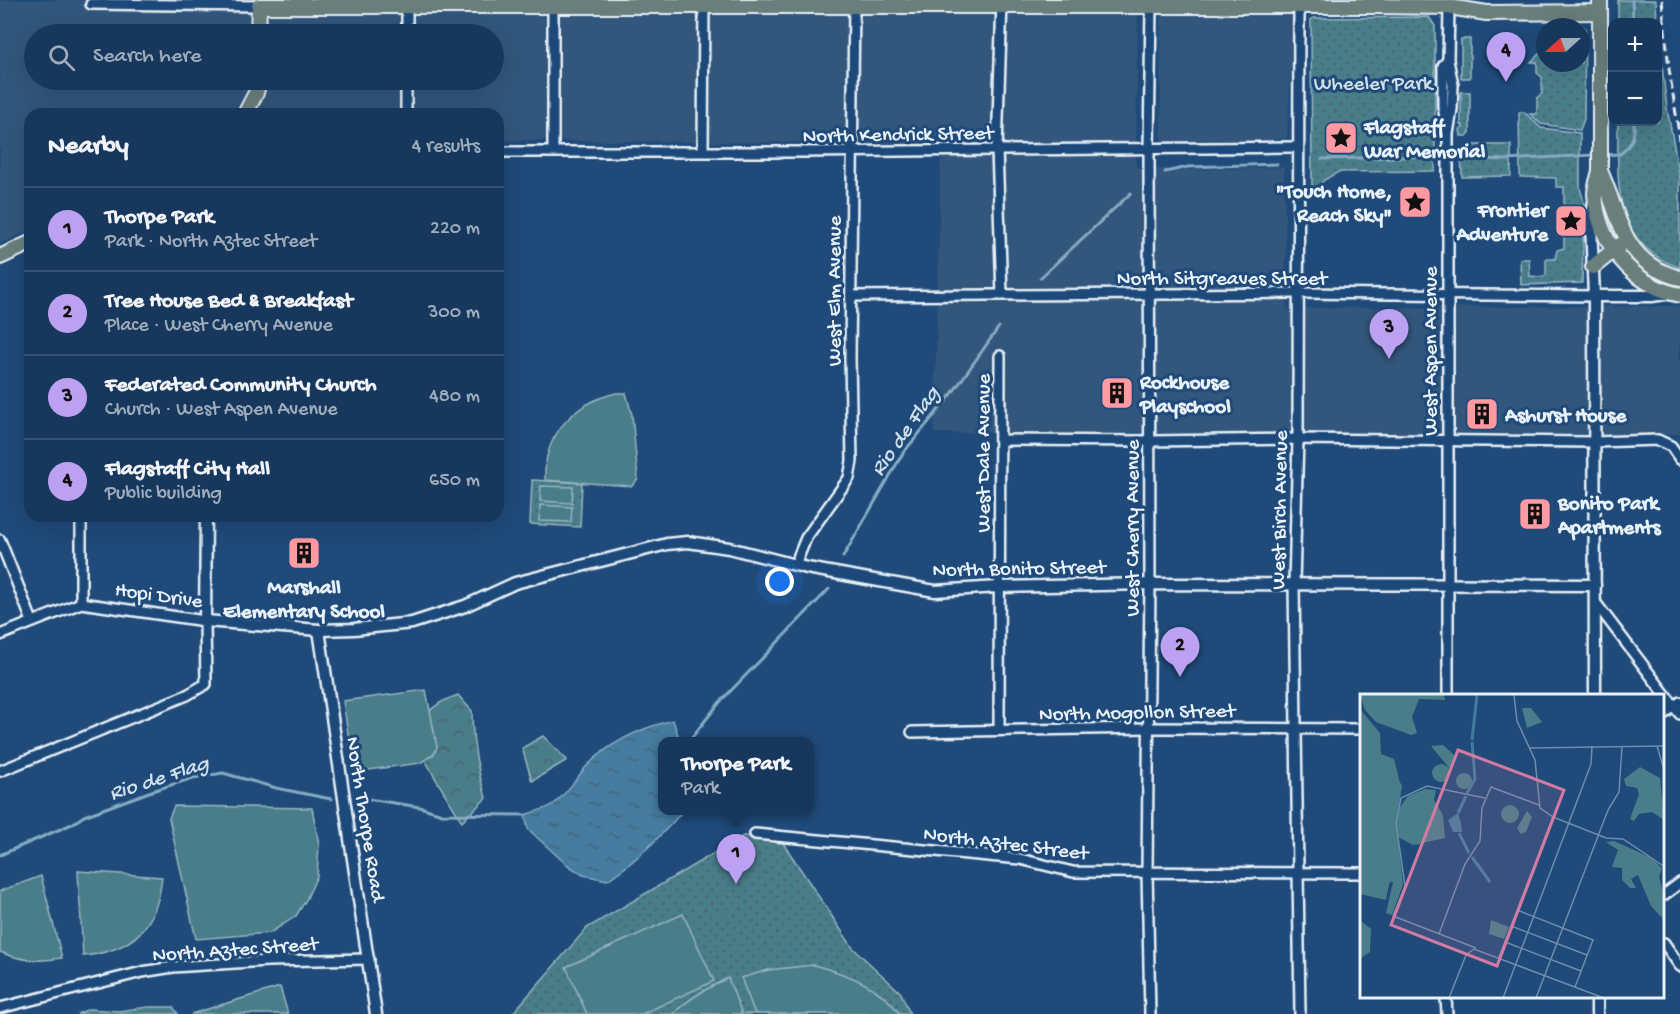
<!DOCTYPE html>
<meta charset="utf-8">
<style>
:root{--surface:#17385c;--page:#244365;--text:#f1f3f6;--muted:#9eacbb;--line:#365272;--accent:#bca0f2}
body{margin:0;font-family:"Gochi Hand",sans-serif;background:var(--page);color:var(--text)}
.controls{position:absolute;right:18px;top:18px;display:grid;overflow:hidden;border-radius:12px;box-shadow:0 6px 24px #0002}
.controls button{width:54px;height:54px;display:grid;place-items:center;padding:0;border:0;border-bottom:2px solid var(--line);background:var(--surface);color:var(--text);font:30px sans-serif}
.compass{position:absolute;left:1536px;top:18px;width:54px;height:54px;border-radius:50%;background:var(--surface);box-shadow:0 6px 24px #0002;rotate:249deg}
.you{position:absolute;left:780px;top:582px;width:21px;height:21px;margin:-15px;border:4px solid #fff;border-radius:50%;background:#1a73e8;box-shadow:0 0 0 9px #1a73e833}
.badge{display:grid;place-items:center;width:39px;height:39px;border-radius:50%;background:var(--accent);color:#111;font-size:20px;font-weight:700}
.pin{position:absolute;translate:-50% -50px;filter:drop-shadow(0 2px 3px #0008)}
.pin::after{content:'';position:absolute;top:32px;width:21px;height:18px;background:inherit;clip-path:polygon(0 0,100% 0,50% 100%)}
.popup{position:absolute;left:658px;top:737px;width:156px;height:78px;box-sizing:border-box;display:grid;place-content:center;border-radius:12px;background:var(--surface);filter:drop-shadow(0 2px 4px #0005);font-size:20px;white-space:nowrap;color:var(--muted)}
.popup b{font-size:22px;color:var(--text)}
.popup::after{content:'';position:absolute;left:50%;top:100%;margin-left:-12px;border:12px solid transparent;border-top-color:var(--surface)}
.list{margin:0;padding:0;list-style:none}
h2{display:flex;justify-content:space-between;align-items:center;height:78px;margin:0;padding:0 24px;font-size:26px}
h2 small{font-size:20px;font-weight:400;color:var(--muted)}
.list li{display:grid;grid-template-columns:39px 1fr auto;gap:18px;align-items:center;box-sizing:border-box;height:84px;padding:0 24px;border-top:2px solid var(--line)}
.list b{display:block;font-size:22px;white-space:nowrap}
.list p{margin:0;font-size:20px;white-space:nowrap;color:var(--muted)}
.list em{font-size:20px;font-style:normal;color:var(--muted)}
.icon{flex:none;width:33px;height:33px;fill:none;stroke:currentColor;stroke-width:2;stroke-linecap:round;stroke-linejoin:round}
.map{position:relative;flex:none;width:1680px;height:1014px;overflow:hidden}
.search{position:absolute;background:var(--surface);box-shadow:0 6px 24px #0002;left:24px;top:24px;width:480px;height:66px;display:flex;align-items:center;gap:15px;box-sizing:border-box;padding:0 21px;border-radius:33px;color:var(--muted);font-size:22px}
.panel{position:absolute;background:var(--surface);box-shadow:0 6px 24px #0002;left:24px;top:108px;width:480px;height:414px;border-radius:18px}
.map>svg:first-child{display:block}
</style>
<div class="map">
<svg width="1680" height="1014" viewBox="0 0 1680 1014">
<defs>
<pattern id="grass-dots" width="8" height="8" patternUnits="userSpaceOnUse" patternTransform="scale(1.5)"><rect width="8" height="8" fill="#497d8a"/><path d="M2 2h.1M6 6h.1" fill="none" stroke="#48656d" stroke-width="1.8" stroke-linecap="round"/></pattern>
<pattern id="forest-crowns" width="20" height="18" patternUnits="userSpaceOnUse" patternTransform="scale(1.5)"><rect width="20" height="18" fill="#497d8a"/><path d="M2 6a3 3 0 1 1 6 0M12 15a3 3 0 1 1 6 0" fill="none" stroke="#48656d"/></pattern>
<pattern id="water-ripples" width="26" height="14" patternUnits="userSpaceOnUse" patternTransform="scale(1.5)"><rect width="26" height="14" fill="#447c9f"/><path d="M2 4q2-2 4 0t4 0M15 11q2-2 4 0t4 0" fill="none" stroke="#456579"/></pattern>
</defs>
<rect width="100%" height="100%" fill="#1f4a7a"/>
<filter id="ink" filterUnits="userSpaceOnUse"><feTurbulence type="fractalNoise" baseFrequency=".0167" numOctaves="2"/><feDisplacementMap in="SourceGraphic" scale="12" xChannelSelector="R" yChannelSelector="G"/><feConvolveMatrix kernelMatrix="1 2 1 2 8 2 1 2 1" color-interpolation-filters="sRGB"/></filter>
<g filter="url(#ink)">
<g fill="#33577c" fill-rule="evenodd">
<path d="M0 0H1138L1136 167 1178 170 1284 167 1287 308 1678 306 1680 310V434L934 433 941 144 498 140V114H30V230L0 244ZM34 34H494V80H34Z"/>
<polygon points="1160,0 1295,2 1287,139 1161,142"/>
</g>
<g fill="url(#grass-dots)" stroke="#98b7c1" stroke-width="1.5">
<polygon points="1618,0 1656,0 1657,22 1618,22"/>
<polygon points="1429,17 1435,26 1435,171 1338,172 1324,180 1312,195 1311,19 1314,18"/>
<polygon points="1573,21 1577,21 1585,28 1584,119 1580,130 1541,124 1530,114 1537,114 1537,98 1542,93 1542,77 1537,73 1537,62 1531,62 1545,48 1545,63 1581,63 1581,27 1567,27"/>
<path d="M1658 31 1667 108 1680 178V268C1610 243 1618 182 1618 122H1658Z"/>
<rect x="1461" y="39" width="9" height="39"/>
<polygon points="1461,92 1470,92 1470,133 1467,136 1461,136 1460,129 1463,128 1463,125 1461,125"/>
<polygon points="1519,112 1524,112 1541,128 1580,133 1580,188 1584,202 1582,283 1521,285 1520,259 1529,259 1530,276 1543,277 1546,275 1546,259 1555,259 1557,250 1564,248 1564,187 1556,187 1556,178 1520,177"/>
<polygon points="1471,145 1484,145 1484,149 1486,149 1487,145 1511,145 1511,176 1462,177 1461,149 1471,148"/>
<polygon points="532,480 582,483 580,527 530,524"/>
<polygon points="743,836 781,840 853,948 901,993 910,1014 512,1014 587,928"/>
</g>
<g fill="url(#forest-crowns)" stroke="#98b7c1" stroke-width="1.5">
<path d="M458 695 472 711C472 742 477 769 486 798L462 822C455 809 422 760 421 749 416 718 431 704 458 695Z"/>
<polygon points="543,736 567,760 532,781 522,748"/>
<polygon points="149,1007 173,1007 178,1014 77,1014 89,1009 118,1011"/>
</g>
<g fill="#497d8a" stroke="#98b7c1" stroke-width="1.5">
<path d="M616 393H626L632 415 638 479 632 486 545 480C543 435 574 403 616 393Z"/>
<polygon points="541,486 573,487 572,503 540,501"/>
<polygon points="540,505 572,507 571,522 539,521"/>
<polygon points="426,690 437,747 434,754 420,763 354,772 343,701"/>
<polygon points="174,806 312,808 319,844 317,876 306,900 296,916 270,933 196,939 169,818"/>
<path d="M78 871 162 877C157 927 133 951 83 956Z"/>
<path d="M41 876 62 958C40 962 20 961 0 952V891Z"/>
<polygon points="683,914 714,981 642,1014 587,1014 566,967"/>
<path d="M814 965C846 974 880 985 900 1014H755L741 978 768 970Z"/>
<path d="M728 978 742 1014H673C689 998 708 988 728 978Z"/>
<polygon points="280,987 288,1014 191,1014"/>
</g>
<path fill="url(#water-ripples)" stroke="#86abc3" stroke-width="1.5" d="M673 720 680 741 662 742V810L683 811C661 836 636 862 607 880L583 875 566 864 528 829 525 815C534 811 547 810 555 803 567 793 575 780 585 768 608 743 641 728 673 720Z"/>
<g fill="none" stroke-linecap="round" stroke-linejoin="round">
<g stroke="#86abc3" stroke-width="3">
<polyline points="1632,0 1633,22"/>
<path d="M1604 155 1620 154C1632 145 1635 136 1634 122"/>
<polyline points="1462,158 1505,160 1594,155"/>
<polyline points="1322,159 1436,156"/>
<polyline points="1165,172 1188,167 1277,164"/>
<polyline points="1040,278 1131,193"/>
<polyline points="843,557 903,453 951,395 999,327"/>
<polyline points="692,737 720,702 829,589"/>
<polyline points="355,797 420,807 442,814 525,815"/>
<polyline points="0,855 72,824 84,816 149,792 193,778 223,773 276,788 331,799"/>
</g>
<g stroke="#e8f1f8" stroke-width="14">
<g id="minor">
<polyline points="1002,2 997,149 1002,295"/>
<polyline points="91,4 259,6"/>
<polyline points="1299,6 1298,439 1294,584 1300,1014"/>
<polyline points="407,34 407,2"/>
<polyline points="406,114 406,80"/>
<polyline points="1447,128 1443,106 1443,66 1448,60"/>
<polyline points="703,151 704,2"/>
<polyline points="498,152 803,152 1298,147"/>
<polyline points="553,152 553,1"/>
<polyline points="851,296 1299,293 1594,296"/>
<polyline points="1000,440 1149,441 1298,439 1594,442 1658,440 1671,446 1680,459"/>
<polyline points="0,540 32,621"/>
<polyline points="795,565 806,538 849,478 852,461 850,358 854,2"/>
<polyline points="1595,602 1680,714"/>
<polyline points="81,603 81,516"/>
<polyline points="0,635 81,603 205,621 206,684 187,695 0,771"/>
<polyline points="1448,696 1448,134 1452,109 1453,85 1448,60 1449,7"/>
<polyline points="1664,714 1680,702"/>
<polyline points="999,730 1000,356"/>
<polyline points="912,732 1149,728 1362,729"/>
<polyline points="755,834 1020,859 1073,872 1362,873"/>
<polyline points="1664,895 1680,883"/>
<polyline points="1664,943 1680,966"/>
<polyline points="1446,998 1447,1014"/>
<polyline points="0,1008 142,972 173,967 268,961 369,959"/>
<polyline points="1150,1014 1147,872 1150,584 1149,150 1151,6"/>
</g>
</g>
<g stroke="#e8f1f8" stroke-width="15">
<g id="tertiary">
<polyline points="1594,202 1591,223 1594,296 1595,696"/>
<polyline points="1594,296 1652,296 1671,293"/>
<polyline points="206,516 205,621 319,630 354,629 412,623 465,606 515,583 667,544 688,542 729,548 807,568 935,591 999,587 1150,584 1595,585"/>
<polyline points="319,630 376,1014"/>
<polyline points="1597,998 1597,1014"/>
</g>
</g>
<g stroke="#e8f1f8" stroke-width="18">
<g id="primary">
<path d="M1600 0V171C1598 179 1595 187 1595 194 1598 243 1632 285 1680 295"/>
<polyline points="258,34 259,6 1373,6 1449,7 1487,13 1600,12"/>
<polyline points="245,114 256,93 259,80"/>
<path d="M1600 171C1621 217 1621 263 1680 278"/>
<polyline points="0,257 30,243"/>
<polyline points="1593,267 1620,245"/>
</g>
</g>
<use href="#minor" stroke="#1f4a7a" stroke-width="9"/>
<use href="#tertiary" stroke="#1f4a7a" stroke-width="10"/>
<use href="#primary" stroke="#6b7f7c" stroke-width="14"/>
<polyline stroke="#e8f1f8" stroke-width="3" stroke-dasharray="9 4.5" stroke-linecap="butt" points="1662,0 1669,69 1680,140"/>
</g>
</g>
<defs>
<g id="sight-square" transform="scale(1.725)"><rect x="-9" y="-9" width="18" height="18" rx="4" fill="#ff9aa2" stroke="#1f4a7a"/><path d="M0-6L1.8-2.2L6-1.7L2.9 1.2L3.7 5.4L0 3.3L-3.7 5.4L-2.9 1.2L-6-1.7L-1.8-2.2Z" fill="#111"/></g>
<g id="building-square" transform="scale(1.725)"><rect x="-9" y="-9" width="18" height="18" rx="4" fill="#ff9aa2" stroke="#1f4a7a"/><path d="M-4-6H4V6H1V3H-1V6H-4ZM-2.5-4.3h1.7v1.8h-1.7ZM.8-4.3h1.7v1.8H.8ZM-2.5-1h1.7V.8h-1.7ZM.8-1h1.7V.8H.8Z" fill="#111"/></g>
</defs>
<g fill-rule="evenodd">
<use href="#sight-square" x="1341" y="138"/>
<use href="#sight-square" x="1415" y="202"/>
<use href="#sight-square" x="1571" y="221"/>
<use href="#building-square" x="1117" y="393"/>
<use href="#building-square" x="1482" y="414"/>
<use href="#building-square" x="1535" y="514"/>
<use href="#building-square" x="304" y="553"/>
</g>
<g text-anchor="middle" stroke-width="6" stroke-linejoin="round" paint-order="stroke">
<g font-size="21" fill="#d0e0e8" stroke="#1f4a7a">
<text x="1373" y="89">Wheeler Park</text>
</g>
<g font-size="21" font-weight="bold" fill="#e8f1f8" stroke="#1f4a7a" text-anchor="start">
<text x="1364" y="133">Flagstaff<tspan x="1364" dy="24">War Memorial</tspan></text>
<text x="1392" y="197" text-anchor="end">"Touch Home,<tspan x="1392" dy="24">Reach Sky"</tspan></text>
<text x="1548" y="216" text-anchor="end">Frontier<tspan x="1548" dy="24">Adventure</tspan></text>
<text x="1140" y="388">Rockhouse<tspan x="1140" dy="24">Playschool</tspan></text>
<text x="1505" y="421">Ashurst House</text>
<text x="1558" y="509">Bonito Park<tspan x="1558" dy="24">Apartments</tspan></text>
<text x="304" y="593" text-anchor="middle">Marshall<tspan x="304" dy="24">Elementary School</tspan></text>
</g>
<g font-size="21" fill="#e8f1f8" stroke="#1f4a7a">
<text transform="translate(898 133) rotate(-1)" y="7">North Kendrick Street</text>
<text x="1222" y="284">North Sitgreaves Street</text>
<text transform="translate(833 291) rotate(-90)" y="7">West Elm Avenue</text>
<text transform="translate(1429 351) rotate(-90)" y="7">West Aspen Avenue</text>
<text transform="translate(982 453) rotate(-90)" y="7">West Dale Avenue</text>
<text transform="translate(1278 510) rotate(-89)" y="7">West Birch Avenue</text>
<text transform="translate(1131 528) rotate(-90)" y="7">West Cherry Avenue</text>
<text transform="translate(1019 567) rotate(-1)" y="7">North Bonito Street</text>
<text transform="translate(159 594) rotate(8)" y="7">Hopi Drive</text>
<text transform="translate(1137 711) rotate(-1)" y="7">North Mogollon Street</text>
<text transform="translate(367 819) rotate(81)" y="7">North Thorpe Road</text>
<text transform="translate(1006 842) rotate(7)" y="7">North Aztec Street</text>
<text transform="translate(235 948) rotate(-4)" y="7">North Aztec Street</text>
</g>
<g font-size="22" font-style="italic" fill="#cfdfeb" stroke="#1f4a7a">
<text transform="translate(903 430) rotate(-55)" y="8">Rio de Flag</text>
<text transform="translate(158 776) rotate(-18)" y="8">Rio de Flag</text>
</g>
</g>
<g transform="translate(1360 694)">
<rect width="304" height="304" fill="#1f4a7a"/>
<path d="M0 75 34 77 42 92 38 116 48 102 65 95 76 96 74 106 83 121 85 144 53 151 38 143 43 191 32 221 26 219 33 188 7 181ZM131 226 149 233 144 245 129 240Z" fill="#497d8a"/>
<path d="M0 1H84L85 6 59 5 52 23 57 39 51 41 16 28 5 16ZM162 14H171L182 28 167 34ZM0 15 20 39 21 60 34 65 39 85 32 113 40 176 29 190 26 206 0 200ZM83 51 95 62 90 75 71 52ZM280 73 300 84 304 126 292 118 279 120 274 127 270 125 279 100 277 94 266 92 264 85ZM254 147 292 164 302 174 299 183 304 201V226L291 212 278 181 271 185 276 194H270L262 186V174L252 173 258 156 246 148ZM0 226 11 235 10 258 0 265Z" fill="#497d8a"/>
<path d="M72 79a9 9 0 1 1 18 0a9 9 0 1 1-18 0ZM96 87a8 8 0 1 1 16 0a8 8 0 1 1-16 0ZM59 100 72 105 75 115H59ZM141 120a9 9 0 1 1 18 0a9 9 0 1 1-18 0ZM72 117H80L81 131 56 133 57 118 65 119 72 128ZM167 117 172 123 166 138 161 140 157 134ZM39 134H55V149L42 144ZM56 135H72L65 148 57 151Z" fill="#497d8a"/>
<path d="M98 119 101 129 102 138H93L88 126Z" fill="#447c9f"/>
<path fill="none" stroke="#447c9f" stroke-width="3" d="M112 46 117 1M107 99 115 85 112 48M98 119 106 102M99 139 109 159M112 163 130 188"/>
<path fill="none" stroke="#6f8dac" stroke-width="1.5" d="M297 52 305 79M169 54 305 52M193 123 246 144 263 145 305 173M157 216 233 246 215 293M151 232 227 261M79 240 105 170 120 147 122 114 131 93 179 111M145 248 221 277M116 254 33 222 45 192 36 129 41 104 67 92 125 104M139 263 193 123 180 114 175 66 157 27 154 1M89 304 106 261 114 255 244 304M143 304 231 70 232 52M176 304 248 116 259 98 262 53"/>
<path fill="#d37aa2" fill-opacity="0.15" stroke="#d37aa2" stroke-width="3" d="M98 56 204 96 137 272 31 231Z"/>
<rect width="304" height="304" fill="none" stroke="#e8f1f8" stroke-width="3"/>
</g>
</svg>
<div class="controls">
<button>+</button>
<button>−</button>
</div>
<svg class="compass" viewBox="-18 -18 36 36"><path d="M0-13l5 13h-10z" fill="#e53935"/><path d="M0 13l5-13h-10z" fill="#9eacbb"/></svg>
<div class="you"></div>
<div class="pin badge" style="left:736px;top:884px">1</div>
<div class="popup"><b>Thorpe Park</b>Park</div>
<div class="pin badge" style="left:1180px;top:677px">2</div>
<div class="pin badge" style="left:1389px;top:359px">3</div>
<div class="pin badge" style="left:1506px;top:82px">4</div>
<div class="search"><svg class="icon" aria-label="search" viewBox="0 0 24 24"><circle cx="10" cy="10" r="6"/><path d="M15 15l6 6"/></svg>Search here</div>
<section class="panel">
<h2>Nearby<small>4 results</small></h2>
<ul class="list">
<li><span class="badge">1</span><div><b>Thorpe Park</b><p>Park · North Aztec Street</p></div><em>220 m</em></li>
<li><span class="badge">2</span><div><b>Tree House Bed &amp; Breakfast</b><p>Place · West Cherry Avenue</p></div><em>300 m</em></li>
<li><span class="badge">3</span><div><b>Federated Community Church</b><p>Church · West Aspen Avenue</p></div><em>480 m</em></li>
<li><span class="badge">4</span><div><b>Flagstaff City Hall</b><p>Public building</p></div><em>650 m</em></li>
</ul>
</section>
</div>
